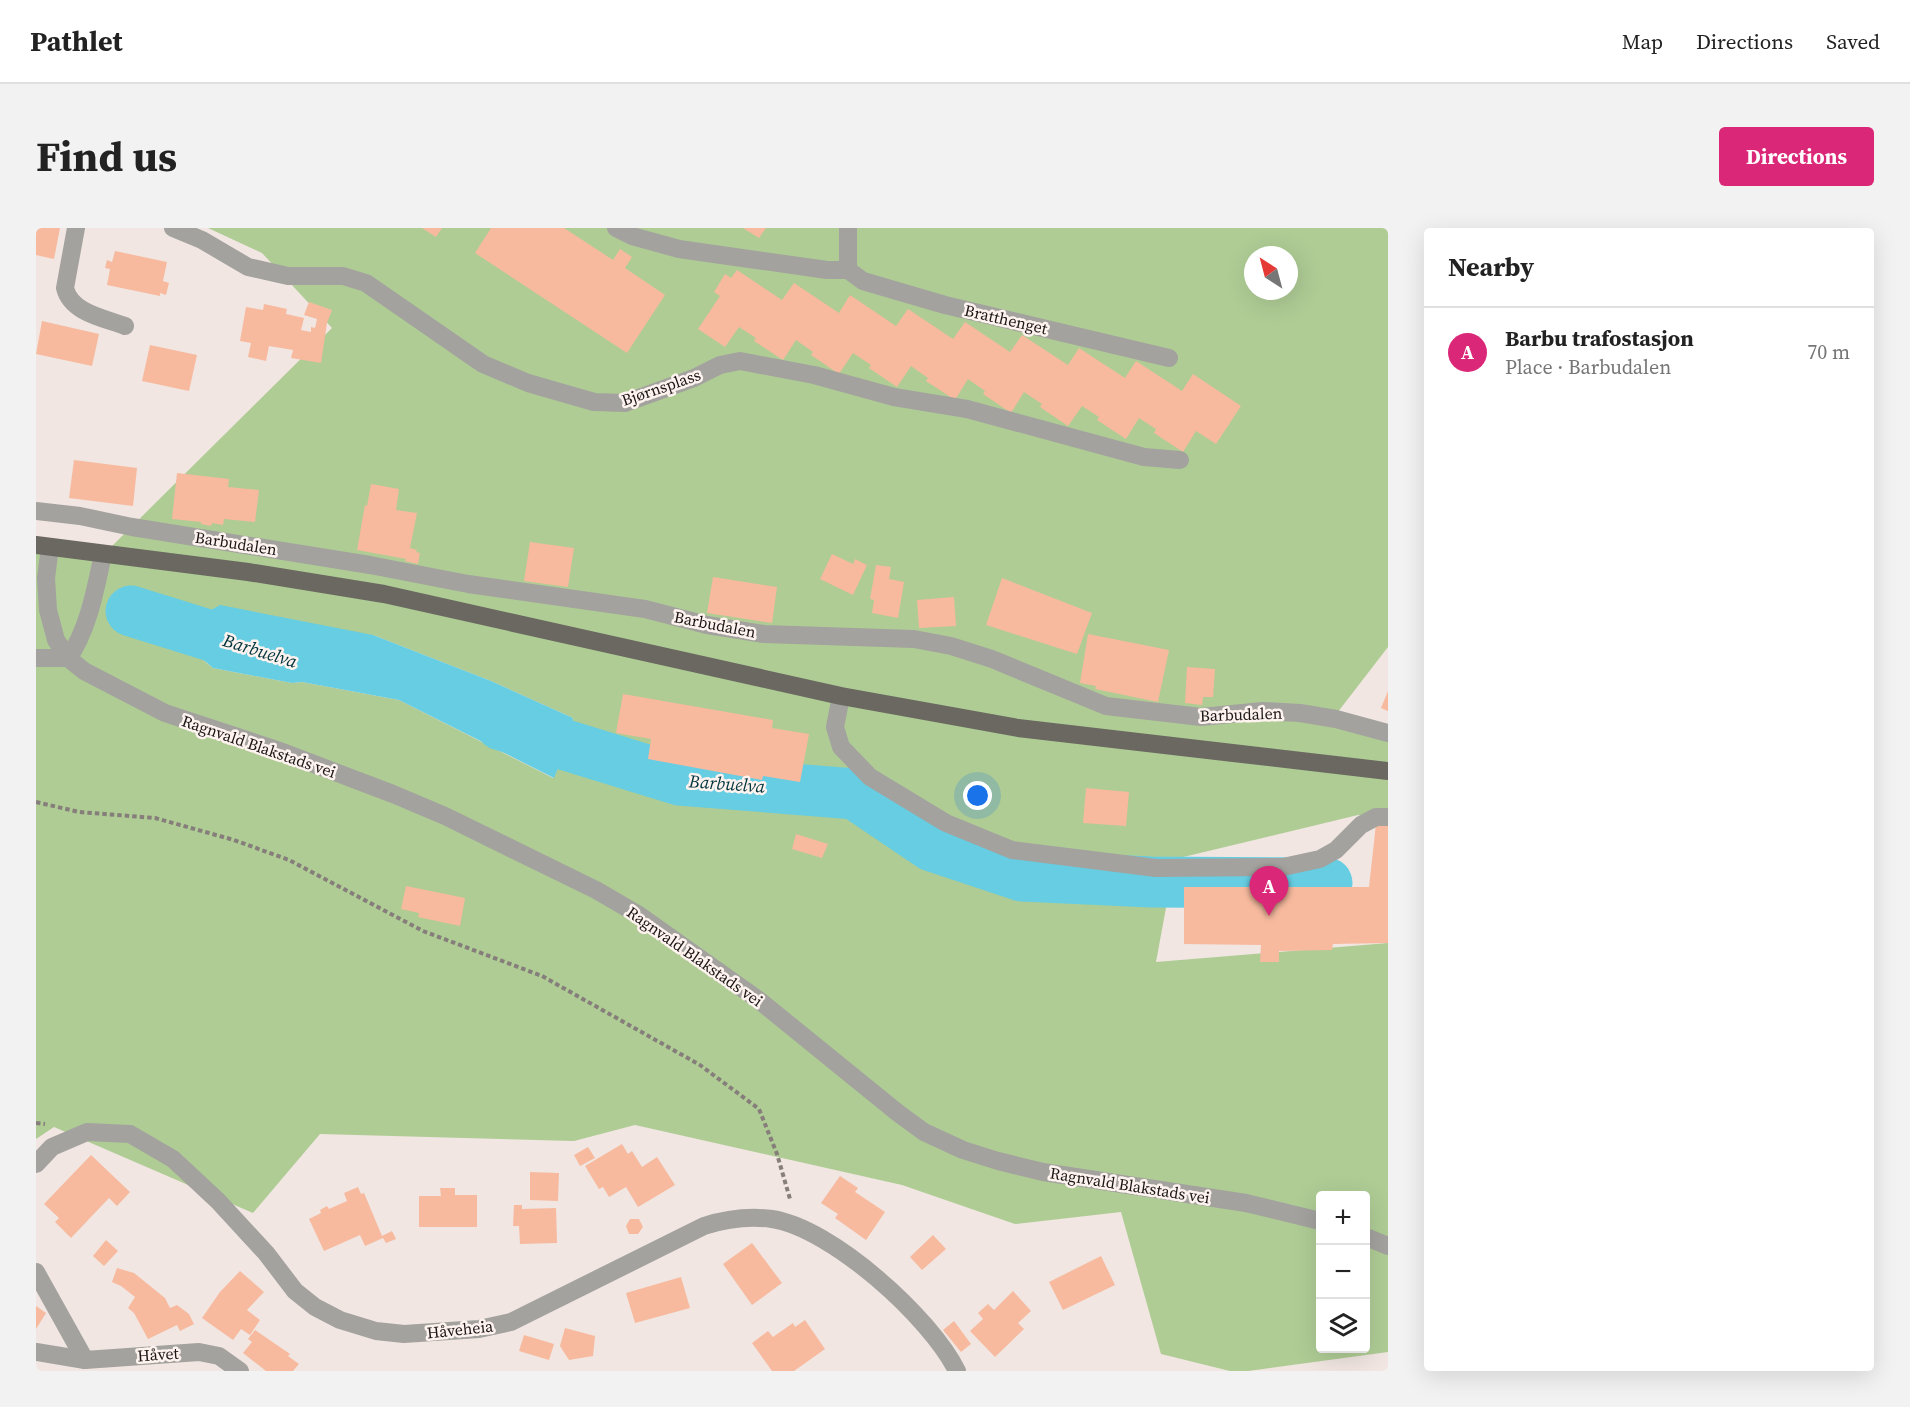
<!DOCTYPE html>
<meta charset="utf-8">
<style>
:root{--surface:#fff;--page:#f2f2f2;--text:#222;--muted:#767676;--line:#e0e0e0;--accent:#db2777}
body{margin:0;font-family:"Source Serif 4",serif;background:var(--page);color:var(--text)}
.controls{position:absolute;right:18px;bottom:18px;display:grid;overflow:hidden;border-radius:6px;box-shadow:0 6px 24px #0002}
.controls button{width:54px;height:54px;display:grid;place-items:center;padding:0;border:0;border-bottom:2px solid var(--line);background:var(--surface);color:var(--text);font:30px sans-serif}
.compass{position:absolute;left:1208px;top:18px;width:54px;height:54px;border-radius:50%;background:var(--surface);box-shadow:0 6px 24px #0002;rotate:324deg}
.you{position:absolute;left:942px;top:568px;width:21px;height:21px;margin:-15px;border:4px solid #fff;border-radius:50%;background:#1a73e8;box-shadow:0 0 0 9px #1a73e833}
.badge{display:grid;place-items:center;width:39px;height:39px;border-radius:50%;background:var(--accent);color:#fff;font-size:20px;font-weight:700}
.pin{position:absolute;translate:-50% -50px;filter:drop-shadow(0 2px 3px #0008)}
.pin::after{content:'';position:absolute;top:32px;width:21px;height:18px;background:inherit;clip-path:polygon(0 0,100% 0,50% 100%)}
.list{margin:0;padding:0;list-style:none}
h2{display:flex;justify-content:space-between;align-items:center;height:78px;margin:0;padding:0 24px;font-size:26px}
h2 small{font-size:20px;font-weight:400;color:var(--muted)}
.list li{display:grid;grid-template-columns:39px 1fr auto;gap:18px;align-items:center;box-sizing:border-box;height:90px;padding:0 24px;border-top:2px solid var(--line)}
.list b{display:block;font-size:22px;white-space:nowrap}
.list p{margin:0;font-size:20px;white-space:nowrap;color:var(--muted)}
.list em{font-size:20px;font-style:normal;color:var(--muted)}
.icon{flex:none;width:33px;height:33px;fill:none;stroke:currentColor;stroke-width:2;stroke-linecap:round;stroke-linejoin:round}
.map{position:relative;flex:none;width:1352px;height:1143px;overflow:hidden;border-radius:6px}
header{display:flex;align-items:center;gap:36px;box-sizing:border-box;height:84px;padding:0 30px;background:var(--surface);border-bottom:2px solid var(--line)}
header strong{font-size:28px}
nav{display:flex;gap:33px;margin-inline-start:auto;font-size:21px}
.intro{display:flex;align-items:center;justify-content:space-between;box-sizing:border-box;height:144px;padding:0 36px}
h1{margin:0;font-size:42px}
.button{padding:15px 27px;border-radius:6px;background:var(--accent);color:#fff;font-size:21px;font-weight:700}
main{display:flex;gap:36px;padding:0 36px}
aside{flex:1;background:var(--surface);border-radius:6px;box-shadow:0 6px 24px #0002}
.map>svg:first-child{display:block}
</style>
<header>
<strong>Pathlet</strong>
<nav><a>Map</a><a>Directions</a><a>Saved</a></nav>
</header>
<div class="intro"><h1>Find us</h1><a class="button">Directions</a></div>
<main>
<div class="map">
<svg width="1352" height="1143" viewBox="0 0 1352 1143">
<rect width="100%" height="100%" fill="#f1e6e1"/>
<path fill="#afcc95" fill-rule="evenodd" d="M172 0H1352V419L1298 489 1352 510V591L1322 587 1139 631 1120 734 1352 715V1124L1212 1143H1194L1125 1126 1085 984 979 996 866 957 599 897 538 913 284 906 217 985 18 899 0 911V315L71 323 296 100 226 25ZM1217 27H1253V63H1217ZM337 407 455 453 537 490 531 518 517 550 363 472 266 454 256 455 177 440 150 418 154 409ZM1284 968H1330V1120H1284Z"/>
<polygon fill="#66cde2" points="184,377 337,407 455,453 537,490 531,518 518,550 363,472 266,454 256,455 177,440 150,417 154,409 150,396"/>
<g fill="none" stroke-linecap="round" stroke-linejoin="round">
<g stroke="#66cde2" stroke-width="51">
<polyline points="95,383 217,421"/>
<polyline points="465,497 643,552 819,566 896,618 986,648 1115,654 1291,655"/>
</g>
</g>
<g fill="#f7ba9f">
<polygon points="0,0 24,0 18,31 0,27"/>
<polygon points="386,0 406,0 400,9"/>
<polygon points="455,0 528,0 577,32 584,21 596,29 589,40 629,67 591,125 439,25"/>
<polygon points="707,0 730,0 723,10"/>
<polygon points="79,23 131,34 127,53 133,55 130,67 124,65 124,68 71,57 74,41 69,40 71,32 76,34"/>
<polygon points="701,42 746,72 758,55 803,85 814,67 860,98 872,81 917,111 929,94 974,124 986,107 1032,137 1043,120 1089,150 1100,133 1146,163 1157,146 1205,178 1180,216 1160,203 1147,224 1118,205 1120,201 1103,190 1090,211 1061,192 1063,189 1046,178 1032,198 1004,179 1006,176 988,164 975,185 947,166 949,163 932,151 919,172 890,153 892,150 875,138 861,159 833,140 835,137 817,125 803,146 775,127 777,124 760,112 747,132 718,113 720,110 703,99 689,119 662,101 684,68 678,64 689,46 695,50"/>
<polygon points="273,74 296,82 291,95 285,135 255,130 257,122 233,118 230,133 212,129 215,115 204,113 210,79 227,82 228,76 251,81 250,86 268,90 265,102 275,104 275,99 279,100 281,91 268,87"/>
<polygon points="6,93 63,106 56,138 0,126"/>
<polygon points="114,117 161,127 153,163 106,153"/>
<polygon points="38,232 101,240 97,278 33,270"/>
<polygon points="141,245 193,251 192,259 223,262 219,294 188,291 187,297 176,295 175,298 165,296 165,294 136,291"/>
<polygon points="335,256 363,261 360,282 381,285 374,320 381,322 380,324 384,325 382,336 369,333 370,331 321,322 329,277 331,278"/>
<polygon points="494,314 538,320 532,359 488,353"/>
<polygon points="796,326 817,336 819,331 831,337 817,367 784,351"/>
<polygon points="840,337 855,339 853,351 868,354 862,390 836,385 838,372 834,371"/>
<polygon points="677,349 741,359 736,395 671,385"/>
<polygon points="966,350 1056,385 1041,426 950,397"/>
<polygon points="918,369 920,398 883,400 881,372"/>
<polygon points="1052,406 1133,422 1122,474 1059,461 1060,458 1044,455"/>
<polygon points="1151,439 1179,441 1177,469 1167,469 1166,477 1149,475"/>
<polygon points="1352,463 1352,483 1345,480"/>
<polygon points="587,466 737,492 736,500 773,506 764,554 727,548 726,552 612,531 615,511 580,505"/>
<polygon points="1050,560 1093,564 1090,598 1047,595"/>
<polygon points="1340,596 1352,597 1352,715 1297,716 1296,722 1243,723 1243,734 1224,734 1225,717 1148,716 1148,659 1333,659"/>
<polygon points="760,606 792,616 786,630 756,621"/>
<polygon points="370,658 429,670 424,698 382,689 383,685 365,681"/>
<polygon points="586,916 592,926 596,923 606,939 621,929 639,957 602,979 590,959 573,969 567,959 563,961 549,938"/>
<polygon points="552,919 559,930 544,938 538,927"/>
<polygon points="55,927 94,964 81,978 73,970 35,1010 19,994 23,990 8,976"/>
<polygon points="494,944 523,945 522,973 494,972"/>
<polygon points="804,948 822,960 819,964 849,984 830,1012 799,990 802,986 785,975"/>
<polygon points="322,959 325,966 328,965 346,1008 356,1003 360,1011 350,1015 347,1010 329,1018 324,1007 288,1023 273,991 285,985 284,982 291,978 293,981 311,973 308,965"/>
<polygon points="404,960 419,960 419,967 441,967 441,999 383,999 383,968 405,968"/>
<polygon points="478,977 486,977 486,981 520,980 521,1015 484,1016 483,998 477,998"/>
<polygon points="594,991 603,991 607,999 602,1006 593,1006 590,998"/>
<polygon points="897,1007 910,1021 886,1042 874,1029"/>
<polygon points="70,1012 82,1023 68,1038 57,1028"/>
<polygon points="716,1015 746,1055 716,1077 687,1036"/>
<polygon points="1065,1028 1079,1057 1027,1082 1013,1054"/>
<polygon points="81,1040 98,1045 129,1070 134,1080 141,1077 153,1086 158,1096 144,1103 141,1097 112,1111 98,1085 92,1080 99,1069 85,1058 76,1054"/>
<polygon points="204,1043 228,1064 211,1082 224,1092 214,1107 205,1101 197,1112 166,1090 184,1064"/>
<polygon points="645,1049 654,1080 599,1095 590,1065"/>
<polygon points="977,1063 995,1083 982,1095 988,1101 959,1129 934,1103 947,1091 942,1085 952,1076 958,1082"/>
<polygon points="0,1078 10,1085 0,1101"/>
<polygon points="769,1092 789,1121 758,1143 736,1143 716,1115 732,1103 737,1109 757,1095 759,1099"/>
<polygon points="918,1093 935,1116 925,1124 907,1102"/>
<polygon points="529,1100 559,1108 557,1128 533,1132 524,1118"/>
<polygon points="219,1102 254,1126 252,1128 263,1136 257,1143 230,1143 207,1125 216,1114 212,1111"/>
<polygon points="488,1107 518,1116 513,1132 483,1123"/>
</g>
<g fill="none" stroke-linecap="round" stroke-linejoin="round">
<g stroke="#867e7b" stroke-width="4" stroke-dasharray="4.5 3" stroke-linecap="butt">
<polyline points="0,574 43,584 119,590 198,612 253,632 387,703 506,748 664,837 723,881 741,926 754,971"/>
<polyline points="0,895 9,896"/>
</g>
<g stroke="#a3a29e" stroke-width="18">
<path d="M40 0 29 60C35 85 68 90 89 98"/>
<polyline points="137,0 166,12 212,39 252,48 307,48 330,55 447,136 492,155 558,174 589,175 658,150 684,137 704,133 778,147 858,169 931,181 1108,229 1144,232"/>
<polyline points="580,0 596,8 643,21 791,42 812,42 827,53 909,77 1133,130"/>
<polyline points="812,42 812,0"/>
<polyline points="0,283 44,288 96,299 334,337 432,356 609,381 671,397 728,406 878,411 915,418 956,431 1070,478 1165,489 1227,483 1264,485 1300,491 1352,505"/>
<polyline points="14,319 10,350 12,382 20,412 32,430 48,443 129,485 241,522 357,566 409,588 560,662 603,687 724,773 862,885 888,904 927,922 962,933 1007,944 1210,975 1284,993"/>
<polyline points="0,430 32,430"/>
<path d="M32 430C52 403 60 359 67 326"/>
<polyline points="805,468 799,499 805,519 834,549 910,595 976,622 1120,640 1247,639 1284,631 1300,622 1325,597 1340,589 1352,589"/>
<path d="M0 936 16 919 51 904 94 906 137 931 182 973 230 1025 259 1063 279 1079 304 1092 340 1103 368 1106 443 1101 475 1094 668 998C690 991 713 988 736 991 796 1000 895 1090 921 1143"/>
<polyline points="1330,1009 1352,1018"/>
<polyline points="0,1044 49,1132"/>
<polyline points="0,1124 49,1132 163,1124 183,1128 204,1143"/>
</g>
<polyline stroke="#6a6861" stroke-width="18" points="0,317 212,344 348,366 805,468 982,500 1352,543"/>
</g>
<g text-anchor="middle" stroke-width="5" stroke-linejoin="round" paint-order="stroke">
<g font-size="16" fill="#1b1716" stroke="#fef3ef">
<text transform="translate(970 91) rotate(13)" y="6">Bratthenget</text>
<text transform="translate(625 159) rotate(-19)" y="6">Bjørnsplass</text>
<text transform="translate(200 315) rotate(9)" y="6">Barbudalen</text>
<text transform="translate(679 396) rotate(11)" y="6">Barbudalen</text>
<text transform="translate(1205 486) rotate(-2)" y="6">Barbudalen</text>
<text transform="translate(223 518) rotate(19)" y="6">Ragnvald Blakstads vei</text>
<text transform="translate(659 728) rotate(35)" y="6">Ragnvald Blakstads vei</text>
<text transform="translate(1094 957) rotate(9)" y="6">Ragnvald Blakstads vei</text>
<text transform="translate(424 1101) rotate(-6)" y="6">Håveheia</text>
<text transform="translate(122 1126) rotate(-4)" y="6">Håvet</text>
</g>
<g font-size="18" font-style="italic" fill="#01353e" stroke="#fef3ef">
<text transform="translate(224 423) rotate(17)" y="6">Barbuelva</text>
<text transform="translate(691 556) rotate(4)" y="6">Barbuelva</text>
</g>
</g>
</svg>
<div class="controls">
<button>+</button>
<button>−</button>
<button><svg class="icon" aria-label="layers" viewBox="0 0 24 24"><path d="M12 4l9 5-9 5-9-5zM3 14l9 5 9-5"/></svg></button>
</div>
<svg class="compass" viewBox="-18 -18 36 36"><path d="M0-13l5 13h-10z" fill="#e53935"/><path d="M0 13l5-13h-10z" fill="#767676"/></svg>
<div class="you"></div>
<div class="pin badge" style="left:1233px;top:688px">A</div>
</div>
<aside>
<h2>Nearby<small></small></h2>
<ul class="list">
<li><span class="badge">A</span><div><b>Barbu trafostasjon</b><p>Place · Barbudalen</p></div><em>70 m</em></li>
</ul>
</aside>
</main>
